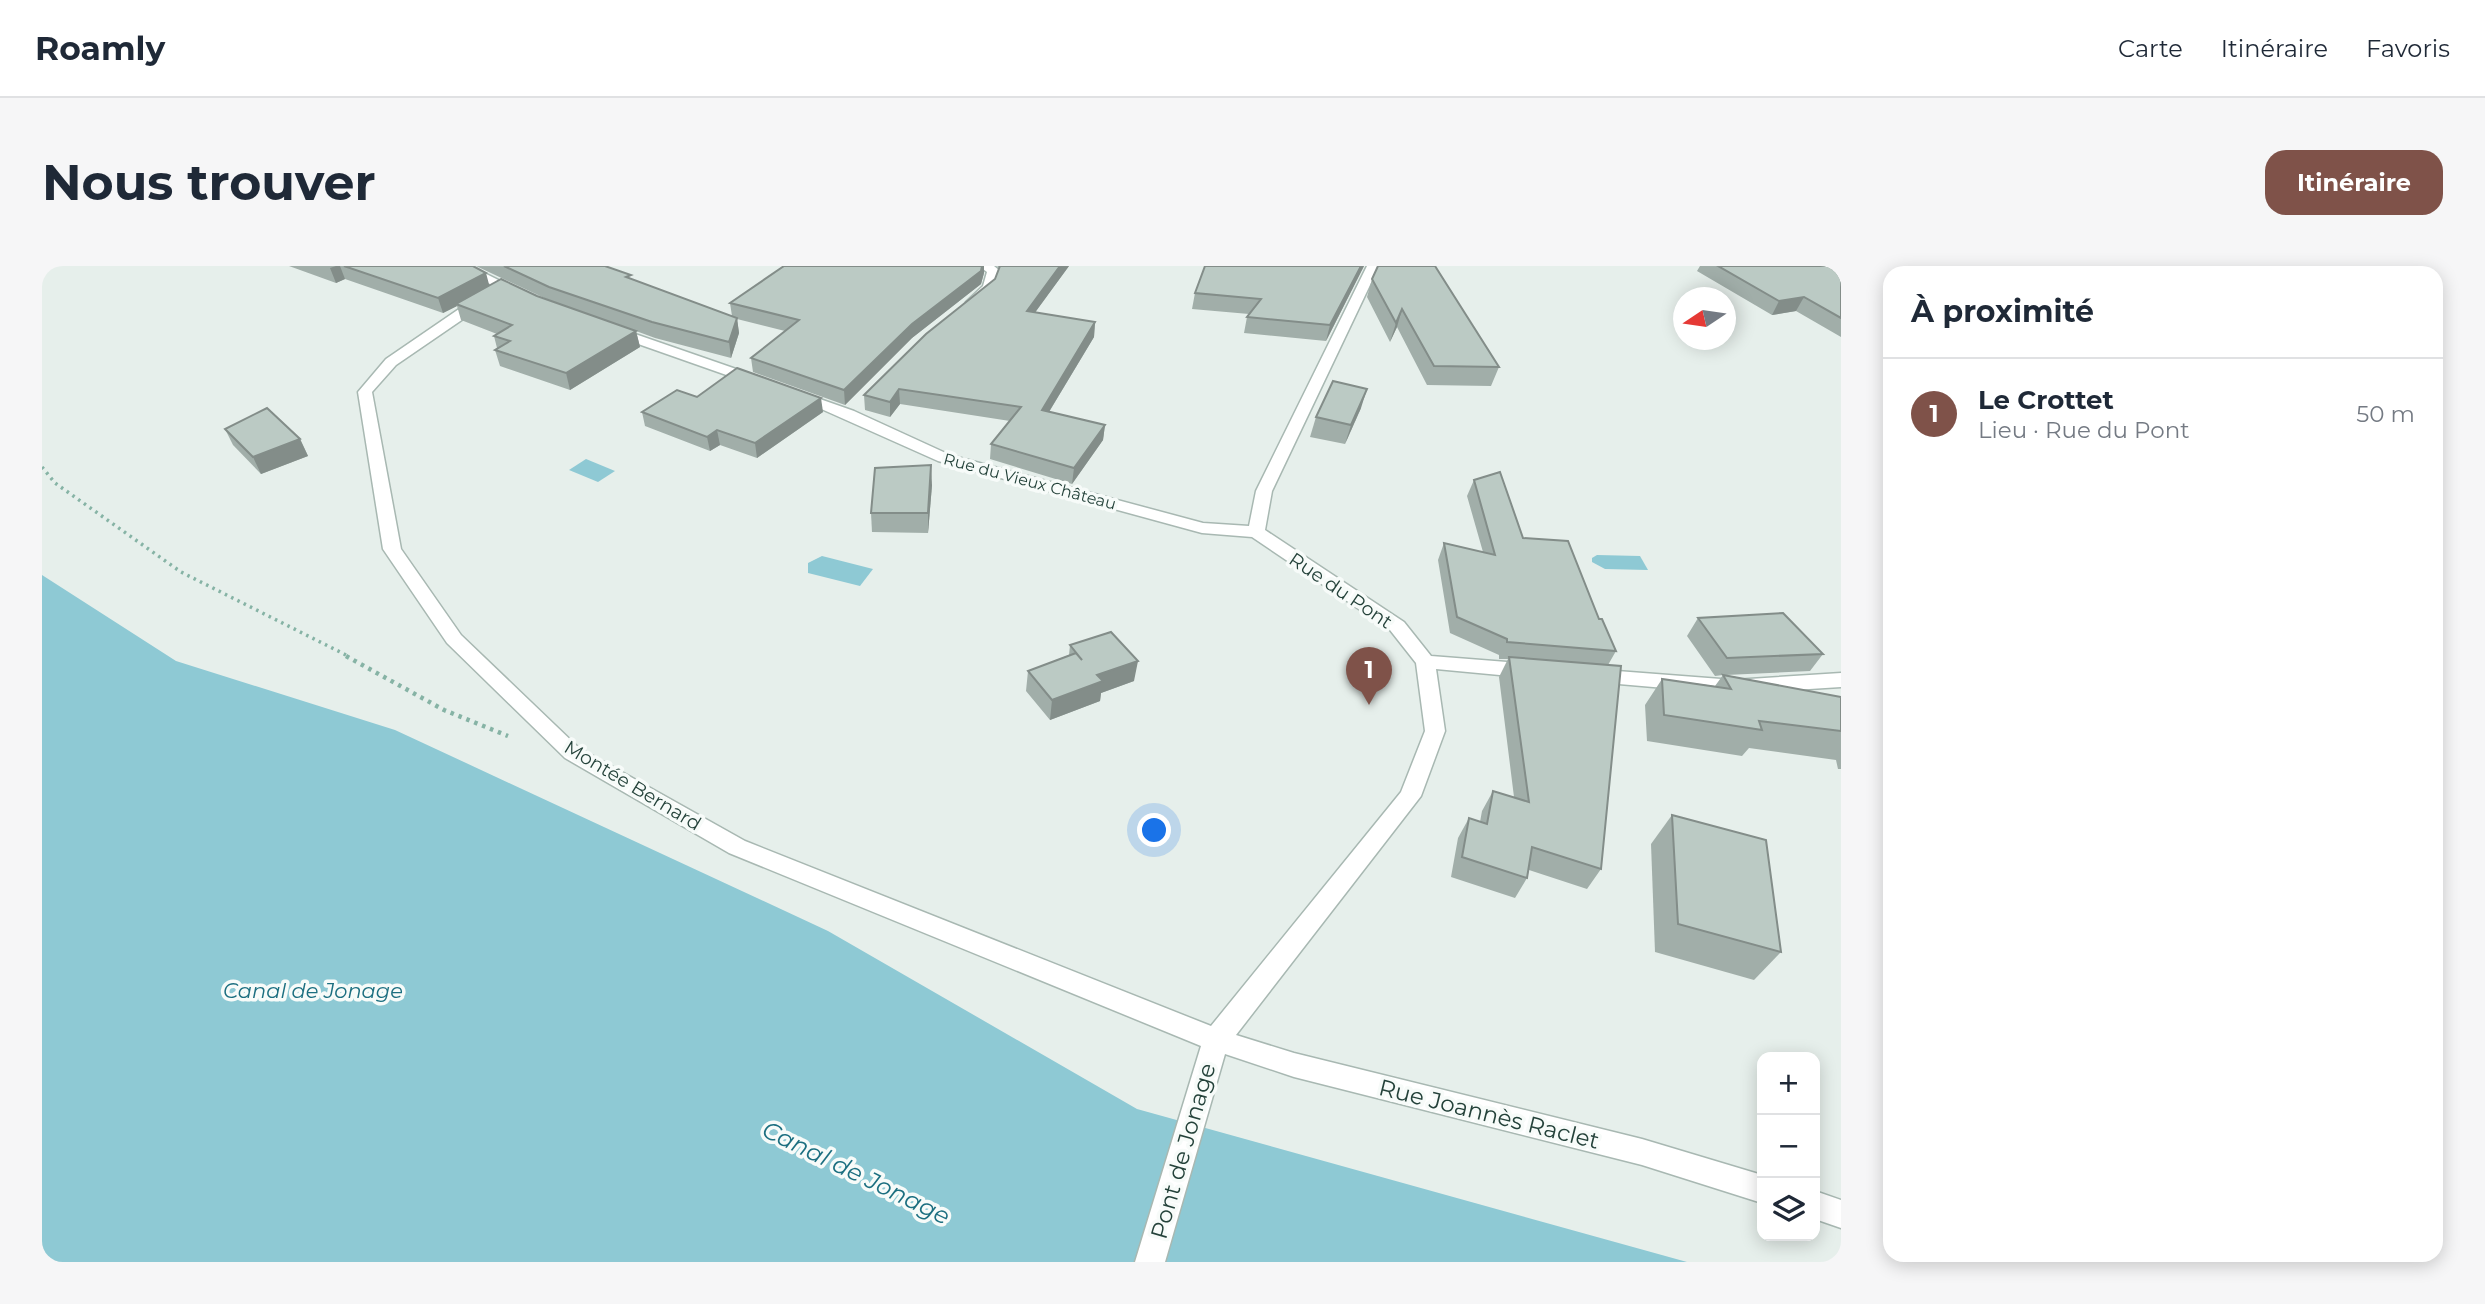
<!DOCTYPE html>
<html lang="fr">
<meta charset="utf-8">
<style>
:root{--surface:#fff;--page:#f6f6f7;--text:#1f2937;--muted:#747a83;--line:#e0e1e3;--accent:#7f5249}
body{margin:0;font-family:Montserrat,sans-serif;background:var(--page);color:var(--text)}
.controls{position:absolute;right:21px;bottom:21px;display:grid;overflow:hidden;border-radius:14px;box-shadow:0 4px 18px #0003}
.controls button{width:63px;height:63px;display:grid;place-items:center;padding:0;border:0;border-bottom:2px solid var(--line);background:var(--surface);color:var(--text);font:35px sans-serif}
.compass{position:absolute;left:1631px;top:21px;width:63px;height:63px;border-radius:50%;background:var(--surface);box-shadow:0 4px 18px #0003;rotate:257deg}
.you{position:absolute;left:1113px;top:565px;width:24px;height:24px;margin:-18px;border:5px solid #fff;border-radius:50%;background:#1a73e8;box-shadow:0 0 0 10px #1a73e833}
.badge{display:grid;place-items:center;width:46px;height:46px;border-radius:50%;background:var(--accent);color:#fff;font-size:23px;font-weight:700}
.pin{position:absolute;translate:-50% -58px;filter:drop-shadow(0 2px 4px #0008)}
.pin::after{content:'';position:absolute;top:37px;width:24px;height:21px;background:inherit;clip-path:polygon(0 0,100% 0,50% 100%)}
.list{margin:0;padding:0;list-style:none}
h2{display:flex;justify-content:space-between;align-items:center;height:91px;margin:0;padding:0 28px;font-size:30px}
h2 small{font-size:23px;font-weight:400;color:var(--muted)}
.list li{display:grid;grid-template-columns:46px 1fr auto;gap:21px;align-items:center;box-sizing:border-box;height:112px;padding:0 28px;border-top:2px solid var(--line)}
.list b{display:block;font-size:26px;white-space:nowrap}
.list p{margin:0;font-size:23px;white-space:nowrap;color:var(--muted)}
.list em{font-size:23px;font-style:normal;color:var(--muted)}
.icon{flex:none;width:38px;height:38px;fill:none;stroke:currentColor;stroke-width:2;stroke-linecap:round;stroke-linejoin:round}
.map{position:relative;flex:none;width:1799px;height:996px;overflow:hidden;border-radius:21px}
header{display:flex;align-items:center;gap:42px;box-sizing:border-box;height:98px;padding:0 35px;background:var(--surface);border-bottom:2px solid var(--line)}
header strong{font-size:33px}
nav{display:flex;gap:38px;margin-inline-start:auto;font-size:24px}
.intro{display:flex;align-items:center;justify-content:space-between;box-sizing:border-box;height:168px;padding:0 42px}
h1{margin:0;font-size:49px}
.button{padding:18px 32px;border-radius:21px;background:var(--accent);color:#fff;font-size:24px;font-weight:700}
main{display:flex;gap:42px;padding:0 42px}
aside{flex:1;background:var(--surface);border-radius:21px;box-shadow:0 4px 18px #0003}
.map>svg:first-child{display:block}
</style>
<header>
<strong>Roamly</strong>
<nav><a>Carte</a><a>Itinéraire</a><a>Favoris</a></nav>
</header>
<div class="intro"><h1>Nous trouver</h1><a class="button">Itinéraire</a></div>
<main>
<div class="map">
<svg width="1799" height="996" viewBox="0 0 1799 996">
<rect width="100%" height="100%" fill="#e6efeb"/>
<g fill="#8ec9d4">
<polygon points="544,193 573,205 556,216 527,204"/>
<polygon points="1555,289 1598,290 1606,304 1563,303 1550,296 1550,292"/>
<polygon points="780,290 831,303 818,320 766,307 766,297"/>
<polygon points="0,309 134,395 353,464 786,665 1095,843 1645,996 0,996"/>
</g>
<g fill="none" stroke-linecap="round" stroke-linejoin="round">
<g stroke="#a8b8b2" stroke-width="3">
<g id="minor">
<polygon points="412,0 428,0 485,28 484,31 474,31"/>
<polygon points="937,0 952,0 958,5 951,25 930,40 924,36 941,20 945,6"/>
<polygon points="1325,0 1337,0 1230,225 1223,264 1362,356 1389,390 1489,398 1496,400 1499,405 1496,410 1489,412 1394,403 1403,465 1379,530 1194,769 1252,787 1600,873 1720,909 1720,937 1600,899 1252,811 1183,788 1123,996 1093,996 1159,780 687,587 523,492 405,377 341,283 316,126 344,93 436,30 446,30 446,36 354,99 330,126 359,283 419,369 537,482 703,575 1169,760 1359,526 1383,465 1374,397 1348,364 1210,271 1160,267 896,195 748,129 755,125 812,145 908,189 1161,257 1207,260 1214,225"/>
<polygon points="570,60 720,112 722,115 715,119 710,118 565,67 563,64"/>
<polygon points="1549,403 1692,414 1799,407 1799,421 1692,428 1542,415 1539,410 1542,405"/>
<polygon points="1773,925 1799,934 1799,962 1773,953"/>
</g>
</g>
<polyline stroke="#86b3a5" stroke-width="3.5" stroke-dasharray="2.5 4.5" stroke-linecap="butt" points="0,201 13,217 139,306 308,391"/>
<polyline stroke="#86b3a5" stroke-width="4.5" stroke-dasharray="3.5 5" stroke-linecap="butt" points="304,390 402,444 466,470"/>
<use href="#minor" fill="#fff" fill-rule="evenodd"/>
</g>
<g fill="#a1aea9">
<polygon points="247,0 431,0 447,20 495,30 511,36 434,0 563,0 590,13 690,50 688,37 742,0 942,0 942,7 939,18 870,72 803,139 711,106 709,92 743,65 695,53 697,67 689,92 613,72 594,65 598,81 528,124 458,100 453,84 455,82 452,70 455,68 419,54 415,40 401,47 303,13 294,17"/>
<polygon points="955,0 1027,0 993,46 1053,56 1052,71 1007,146 1063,159 1061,174 1030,218 948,193 949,178 968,155 858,138 848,151 823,144 822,129 953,13 957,2"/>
<polygon points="1163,0 1322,0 1284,75 1202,67 1205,51 1207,48 1150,43 1153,27"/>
<polygon points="1658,0 1799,0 1799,71 1754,45 1730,49 1655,5"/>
<polygon points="1330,13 1457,101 1449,120 1385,119 1355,61 1348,76 1325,31"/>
<polygon points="655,131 781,146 715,192 678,179 668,185 603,160 600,146"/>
<polygon points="1319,142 1303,178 1268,171 1274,151"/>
<polygon points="183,163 258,173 266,190 219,208 191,179"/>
<polygon points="1432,214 1481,272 1557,353 1574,385 1566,399 1559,603 1545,623 1487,604 1485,612 1473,632 1409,611 1416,572 1427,552 1438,556 1440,545 1451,525 1472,531 1457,411 1466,393 1457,393 1457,389 1408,367 1396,294 1402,277 1441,286 1425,230"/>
<polygon points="890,219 886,267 830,266 829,247"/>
<polygon points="1656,352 1781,388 1768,405 1684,409 1799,431 1799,503 1796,503 1794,494 1707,482 1700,490 1605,475 1603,439 1620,413 1673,420 1681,409 1673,410 1645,370"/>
<polygon points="1028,379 1092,415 1059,427 1058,435 1008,454 984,425 986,405 1027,389"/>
<polygon points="1630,549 1739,686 1712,714 1613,686 1609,578"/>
</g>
<g fill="#838d89">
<polygon points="294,0 298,0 303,13 294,17 288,2"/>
<polygon points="940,0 942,0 942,7 939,18 870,72 803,139 802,124 870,58"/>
<polygon points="1018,0 1027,0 984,59 985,45"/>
<polygon points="1319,0 1322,0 1284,75 1288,59"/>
<polygon points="444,7 448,22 414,38 415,40 401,47 396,32"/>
<polygon points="1762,31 1754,45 1730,49 1737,35"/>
<polygon points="1360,43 1355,61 1348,76 1354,57"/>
<polygon points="695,52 697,67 689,92 687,76"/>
<polygon points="1053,56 1052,71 999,159 1000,144"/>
<polygon points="594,65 598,81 528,124 524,107"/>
<polygon points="857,123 858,138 848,151 848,136"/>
<polygon points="1325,123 1319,142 1303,178 1309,159"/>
<polygon points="779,132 781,146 715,192 713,177"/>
<polygon points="1063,159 1061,174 1030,218 1032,202"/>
<polygon points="675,164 678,179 668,185 665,171"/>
<polygon points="258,173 266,190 219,208 211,191"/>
<polygon points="889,199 890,219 886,267 886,247"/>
<polygon points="1096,395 1092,415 1059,427 1058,435 1008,454 1010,434 1055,409"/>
</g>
<g fill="#bbcac4" stroke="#838d89" stroke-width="2">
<polygon points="302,0 431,0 444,7 396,32"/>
<polygon points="462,0 563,0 589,9 584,11 695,52 687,76 610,56 507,21"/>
<polygon points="742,0 940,0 939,5 870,58 802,124 709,92 757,54 688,37"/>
<polygon points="958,0 1018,0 985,45 1053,56 1000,144 1063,159 1032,202 949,178 979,141 857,123 848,136 822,129 884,68 953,13"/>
<polygon points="1163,0 1319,0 1288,59 1205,51 1219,33 1153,27"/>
<polygon points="1336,0 1393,0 1457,101 1392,100 1360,43 1354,57 1330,13"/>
<polygon points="1676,0 1794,0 1799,2 1799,52 1762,31 1737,35"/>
<polygon points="459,13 495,30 594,65 524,107 453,84 468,75 452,70 470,59 414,38"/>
<polygon points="695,102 779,132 713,177 675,164 665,171 600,146 635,124 655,131"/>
<polygon points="1291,115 1325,123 1309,159 1274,151"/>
<polygon points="225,142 258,173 211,191 183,163"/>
<polygon points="889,199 886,247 829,247 833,202"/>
<polygon points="1458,206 1481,272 1526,275 1557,353 1560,353 1574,385 1465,376 1465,373 1415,351 1402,277 1453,289 1432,214"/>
<polygon points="1741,347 1781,388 1685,392 1656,352"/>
<polygon points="1069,366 1096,395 1055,409 1061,415 1010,434 986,405 1034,387 1040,394 1028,379"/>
<polygon points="1467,391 1579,400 1559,603 1490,581 1485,612 1420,591 1427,552 1445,558 1451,525 1487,536"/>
<polygon points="1681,409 1799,431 1799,465 1717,455 1720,464 1622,449 1620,413 1689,423"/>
<polygon points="1630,549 1724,574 1739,686 1636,658"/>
</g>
<g text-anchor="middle" stroke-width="7" stroke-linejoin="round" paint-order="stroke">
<g font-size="16" fill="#24423a" stroke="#f7fbf9">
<text transform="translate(988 215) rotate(15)" y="6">Rue du Vieux Château</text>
</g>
<g font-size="19" fill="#24423a" stroke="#f7fbf9">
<text transform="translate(1299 324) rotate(34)" y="7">Rue du Pont</text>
<text transform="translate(591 519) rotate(31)" y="7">Montée Bernard</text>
</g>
<g font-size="21" font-style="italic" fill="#1c6f80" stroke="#f7fbf9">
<text x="271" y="732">Canal de Jonage</text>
</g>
<g font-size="23" fill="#24423a" stroke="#f7fbf9">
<text transform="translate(1447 848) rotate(14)" y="8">Rue Joannès Raclet</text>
<text transform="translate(1141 885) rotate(-74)" y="8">Pont de Jonage</text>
</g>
<g font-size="24" font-style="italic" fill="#1c6f80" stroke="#f7fbf9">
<text transform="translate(814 907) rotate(26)" y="8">Canal de Jonage</text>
</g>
</g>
</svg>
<div class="controls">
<button>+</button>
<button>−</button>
<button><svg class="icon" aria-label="layers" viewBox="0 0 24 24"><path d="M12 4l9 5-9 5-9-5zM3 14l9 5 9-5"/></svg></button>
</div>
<svg class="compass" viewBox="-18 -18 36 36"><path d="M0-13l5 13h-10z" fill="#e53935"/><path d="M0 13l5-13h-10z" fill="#747a83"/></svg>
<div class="you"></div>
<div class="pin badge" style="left:1327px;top:439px">1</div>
</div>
<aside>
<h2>À proximité<small></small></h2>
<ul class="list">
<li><span class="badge">1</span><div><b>Le Crottet</b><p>Lieu · Rue du Pont</p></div><em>50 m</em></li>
</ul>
</aside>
</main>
